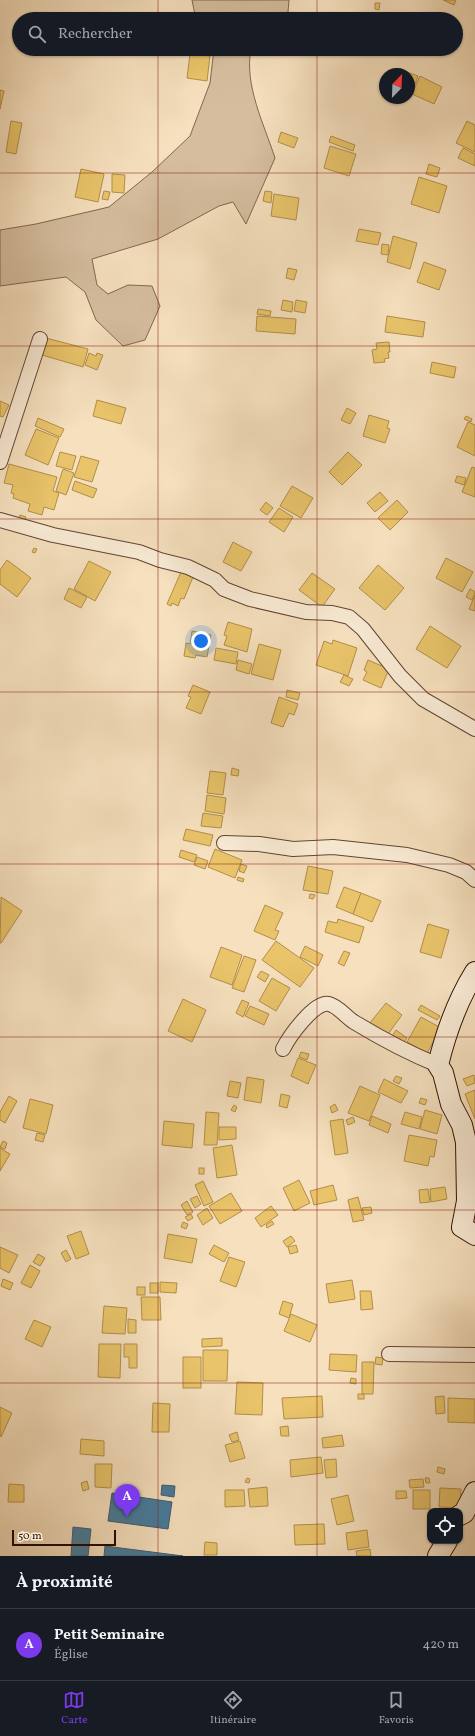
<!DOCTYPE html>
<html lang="fr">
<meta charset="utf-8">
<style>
:root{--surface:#171b24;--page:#242831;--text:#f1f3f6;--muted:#9ea1a6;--line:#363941;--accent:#7c3aed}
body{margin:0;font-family:Vollkorn,serif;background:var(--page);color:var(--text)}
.controls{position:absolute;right:12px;bottom:12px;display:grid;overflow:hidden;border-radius:8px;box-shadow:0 1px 3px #0004}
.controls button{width:36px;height:36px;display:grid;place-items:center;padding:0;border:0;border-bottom:1px solid var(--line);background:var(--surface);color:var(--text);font:20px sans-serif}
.compass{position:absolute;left:379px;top:68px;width:36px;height:36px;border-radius:50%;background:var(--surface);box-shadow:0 1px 3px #0004;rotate:23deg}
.scale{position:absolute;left:12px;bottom:10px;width:104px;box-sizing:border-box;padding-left:4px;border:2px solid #311102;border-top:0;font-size:11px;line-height:14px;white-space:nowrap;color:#311102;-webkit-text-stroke:3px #f9ebd5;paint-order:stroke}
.you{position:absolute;left:201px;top:641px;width:14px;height:14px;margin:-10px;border:3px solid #fff;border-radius:50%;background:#1a73e8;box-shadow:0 0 0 6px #1a73e833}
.badge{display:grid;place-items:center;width:26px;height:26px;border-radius:50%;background:var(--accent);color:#fff;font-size:13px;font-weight:700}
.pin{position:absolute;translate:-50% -33px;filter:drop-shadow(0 1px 2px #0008)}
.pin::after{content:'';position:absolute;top:21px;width:14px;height:12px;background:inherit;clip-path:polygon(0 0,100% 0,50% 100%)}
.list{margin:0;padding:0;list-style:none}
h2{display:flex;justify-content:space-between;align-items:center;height:52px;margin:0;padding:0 16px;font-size:17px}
h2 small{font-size:13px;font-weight:400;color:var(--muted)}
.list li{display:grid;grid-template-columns:26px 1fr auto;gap:12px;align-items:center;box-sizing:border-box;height:72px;padding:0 16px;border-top:1px solid var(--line)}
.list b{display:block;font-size:15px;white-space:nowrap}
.list p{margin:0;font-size:13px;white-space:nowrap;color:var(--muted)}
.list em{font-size:13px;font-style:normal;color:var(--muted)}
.icon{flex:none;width:22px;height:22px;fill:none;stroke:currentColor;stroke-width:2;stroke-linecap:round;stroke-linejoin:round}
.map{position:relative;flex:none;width:475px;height:1556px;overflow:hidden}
.search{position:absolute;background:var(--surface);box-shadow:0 1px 3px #0004;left:12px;right:12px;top:12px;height:44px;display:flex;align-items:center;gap:10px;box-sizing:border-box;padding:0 14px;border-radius:22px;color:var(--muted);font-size:15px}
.sheet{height:124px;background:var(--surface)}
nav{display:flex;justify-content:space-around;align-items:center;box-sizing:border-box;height:56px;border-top:1px solid var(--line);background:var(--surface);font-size:11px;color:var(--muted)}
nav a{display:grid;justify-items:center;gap:2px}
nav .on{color:var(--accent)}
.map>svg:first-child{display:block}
</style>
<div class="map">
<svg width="475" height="1556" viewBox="0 0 475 1556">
<rect width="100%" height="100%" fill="#f6e0be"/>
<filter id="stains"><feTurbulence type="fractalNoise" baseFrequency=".005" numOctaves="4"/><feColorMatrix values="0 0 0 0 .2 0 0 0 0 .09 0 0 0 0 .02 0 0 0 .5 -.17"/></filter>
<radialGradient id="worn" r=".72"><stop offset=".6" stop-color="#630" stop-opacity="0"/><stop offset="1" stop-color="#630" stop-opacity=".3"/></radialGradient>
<g fill="#d5bd9e" stroke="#836750">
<polygon points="192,0 289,0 288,12 279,19 199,19 195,15"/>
<path d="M214 49H251C244 85 264 124 275 158L246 224 233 202 219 206 158 239 92 259 97 285 108 294 128 285 152 286 160 306 145 340 123 346 96 320 85 292 66 277 0 286V230L36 224 109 207 152 172 190 136 210 83Z"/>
</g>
<g fill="#e9c46a" stroke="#b28e4b">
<polygon points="443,0 456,0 454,5"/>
<polygon points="375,3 380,3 379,10 375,9"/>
<polygon points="66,49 87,49 87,52"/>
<polygon points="201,49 212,49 212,54 201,53"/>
<polygon points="388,49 409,49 408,53"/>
<polygon points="190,54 210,56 207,81 187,78"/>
<polygon points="407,72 418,76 414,87 409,85 409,74 406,74"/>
<polygon points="420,76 442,87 434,104 412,94"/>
<polygon points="0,90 4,91 0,109"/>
<polygon points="11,121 22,123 16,154 6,152"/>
<polygon points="467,121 475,125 475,152 456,143"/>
<polygon points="281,132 298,138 294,148 278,142"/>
<polygon points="331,136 355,145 353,151 329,142"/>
<polygon points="330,146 356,154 349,176 324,168"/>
<polygon points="463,148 475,154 475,166 458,158"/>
<polygon points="429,164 440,168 437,177 426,174"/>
<polygon points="81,169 104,174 98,202 75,197"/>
<polygon points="112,174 125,175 124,193 112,192"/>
<polygon points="419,177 447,186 439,213 411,204"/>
<polygon points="104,191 110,192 108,200 102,199"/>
<polygon points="265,191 272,192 271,203 263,201"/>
<polygon points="274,194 299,198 296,220 271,216"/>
<polygon points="359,229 381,233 378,245 356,241"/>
<polygon points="393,236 417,243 410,269 387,262"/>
<polygon points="382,244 389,245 388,255 381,254"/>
<polygon points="424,262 446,270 439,290 417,282"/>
<polygon points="288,268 297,270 294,280 286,278"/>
<polygon points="283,300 293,302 292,312 281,310"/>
<polygon points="296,300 307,302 305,313 294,311"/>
<polygon points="258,309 271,311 270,316 257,314"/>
<polygon points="257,316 296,319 295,334 256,331"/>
<polygon points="387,316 425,322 423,337 385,332"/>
<polygon points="46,338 88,349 83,367 42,355"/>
<polygon points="389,342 390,352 388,352 389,358 384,359 385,362 374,363 372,350 377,349 376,343"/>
<polygon points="89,353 96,356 97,353 103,355 97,370 85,365"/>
<polygon points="432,362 456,367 454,378 430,373"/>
<polygon points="97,400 126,408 121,424 93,416"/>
<polygon points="0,401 9,405 3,417 0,416"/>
<polygon points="347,408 356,413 350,424 341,420"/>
<polygon points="369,415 389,421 387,428 390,429 385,443 363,436"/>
<polygon points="466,416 472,419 471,422 464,419"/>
<polygon points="38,418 64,429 60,437 35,426"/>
<polygon points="468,422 475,425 475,456 457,447"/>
<polygon points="36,429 59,438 48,465 25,455"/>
<polygon points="60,452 76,456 72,470 56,466"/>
<polygon points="348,452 362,465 342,485 329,472"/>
<polygon points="81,456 99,461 92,482 74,477"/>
<polygon points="9,464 57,477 53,491 59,493 54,510 44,507 42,515 28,511 30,504 13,498 14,494 11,493 13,485 4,483"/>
<polygon points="472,467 475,468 475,497 462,492"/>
<polygon points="63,469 74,473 66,495 56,491"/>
<polygon points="457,476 466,478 464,485 455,482"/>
<polygon points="75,481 97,489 93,498 72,490"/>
<polygon points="292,486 313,498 301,518 280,506"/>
<polygon points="380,492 388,501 375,512 367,503"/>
<polygon points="397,500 408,512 390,530 378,518"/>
<polygon points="266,502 273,508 267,515 260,510"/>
<polygon points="279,508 293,517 284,532 269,522"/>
<polygon points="20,515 26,517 25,520 19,519"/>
<polygon points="233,542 252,552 241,571 223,562"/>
<polygon points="34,548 37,549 35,553 32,552"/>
<polygon points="446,558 473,572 462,592 436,578"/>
<polygon points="7,560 31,578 17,597 0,584 0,570"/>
<polygon points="89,561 111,572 95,601 74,589"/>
<polygon points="378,565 404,588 385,610 359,588"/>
<polygon points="181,572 193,577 184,599 181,598 178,606 172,603 171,606 167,604"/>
<polygon points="312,573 335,589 322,607 299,590"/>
<polygon points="69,588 87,597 81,608 64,599"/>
<polygon points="470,589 475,592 472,600 466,597"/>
<polygon points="475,595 475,611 469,609"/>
<polygon points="228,622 252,629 247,652 224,645 227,636 224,635"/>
<polygon points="430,626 461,646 447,668 416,649"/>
<polygon points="192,631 211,635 207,657 196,655 195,658 184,656 186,643 190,644"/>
<polygon points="333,640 357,648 348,676 316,665 324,641 332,644"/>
<polygon points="259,644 281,650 273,680 251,674"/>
<polygon points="216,648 238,652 236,664 214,660"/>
<polygon points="238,660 252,664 249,674 236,670"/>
<polygon points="368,660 389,669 381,688 363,680 367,672 364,670"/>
<polygon points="344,675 353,679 349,686 340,682"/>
<polygon points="193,685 210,692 201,714 186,708 191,697 188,696"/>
<polygon points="287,690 300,693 298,700 286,697"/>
<polygon points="279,697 298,704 294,715 289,713 283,727 271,723"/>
<polygon points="232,768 239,770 238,776 231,775"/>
<polygon points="210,771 226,773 223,795 207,793"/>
<polygon points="207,795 226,798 224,814 205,811"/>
<polygon points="203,813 223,816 221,828 201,826"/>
<polygon points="186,829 213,835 210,846 183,840"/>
<polygon points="215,849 242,860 235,878 208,867"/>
<polygon points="181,850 197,855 194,862 179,857"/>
<polygon points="197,857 208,861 205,869 194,865"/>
<polygon points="241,864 247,866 244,873 239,871"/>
<polygon points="308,866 333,871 328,894 303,890"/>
<polygon points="238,877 244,879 243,882 237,880"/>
<polygon points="344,887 361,893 353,914 336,907"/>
<polygon points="361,893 381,901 372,922 353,914"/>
<polygon points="310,894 315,895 313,899 309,898"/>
<polygon points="1,897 22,911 1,943 0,943"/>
<polygon points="265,905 283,913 275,930 279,931 275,940 254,931"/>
<polygon points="338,919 364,927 359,943 325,932 328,921 337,923"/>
<polygon points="428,924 449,930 441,958 420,952"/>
<polygon points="276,941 314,968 300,987 262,960"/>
<polygon points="305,946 323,955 318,966 300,957"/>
<polygon points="221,947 242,955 232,985 210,977"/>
<polygon points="344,951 350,953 344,966 338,963"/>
<polygon points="244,956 256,960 244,992 232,988"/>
<polygon points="261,971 269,975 265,982 257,977"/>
<polygon points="272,978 290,988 276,1011 259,1001"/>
<polygon points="183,999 206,1010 192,1042 168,1031"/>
<polygon points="242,1000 249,1003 243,1017 236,1013"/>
<polygon points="386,1003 402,1015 386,1037 369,1024"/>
<polygon points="421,1005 440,1016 437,1020 418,1010"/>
<polygon points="250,1006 269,1014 264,1025 245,1016"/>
<polygon points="421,1017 441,1028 427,1053 407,1042"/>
<polygon points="396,1030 407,1038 400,1048 389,1041"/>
<polygon points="301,1052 309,1054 307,1060 299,1057"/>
<polygon points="298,1058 316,1065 308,1084 291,1076"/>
<polygon points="474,1075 475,1083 467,1086 463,1079"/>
<polygon points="396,1076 402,1078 399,1084 393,1081"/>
<polygon points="247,1077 264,1080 261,1103 244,1100"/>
<polygon points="384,1079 408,1091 401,1103 378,1092"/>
<polygon points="230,1081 241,1083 238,1098 227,1096"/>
<polygon points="360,1086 380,1095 369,1121 348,1113"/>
<polygon points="475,1090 475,1119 465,1094"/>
<polygon points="281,1094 290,1096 287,1108 279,1106"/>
<polygon points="9,1096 17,1101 5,1123 0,1120 0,1112"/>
<polygon points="421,1098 427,1100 425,1105 419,1103"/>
<polygon points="30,1099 53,1105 46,1134 23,1128"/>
<polygon points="335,1104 338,1110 332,1113 330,1107"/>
<polygon points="234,1105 237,1107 235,1112 231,1110"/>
<polygon points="425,1110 442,1115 437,1134 420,1129"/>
<polygon points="206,1112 219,1113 217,1145 204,1145"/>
<polygon points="405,1112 422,1117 419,1129 401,1124"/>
<polygon points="372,1116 391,1124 388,1133 369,1125"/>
<polygon points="353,1117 355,1122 348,1125 346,1120"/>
<polygon points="343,1119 348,1153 335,1155 330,1121"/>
<polygon points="164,1121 194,1124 192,1148 162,1145"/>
<polygon points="219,1127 236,1127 236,1139 219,1140"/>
<polygon points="37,1133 45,1135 43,1142 35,1140"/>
<polygon points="409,1135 437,1140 434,1157 430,1156 428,1166 404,1161"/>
<polygon points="3,1141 7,1143 5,1149 0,1147"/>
<polygon points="232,1145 237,1175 217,1178 213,1148"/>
<polygon points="0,1148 10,1154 0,1171"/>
<rect x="199" y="1168" width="5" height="6"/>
<polygon points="299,1180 310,1203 294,1211 283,1188"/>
<polygon points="203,1181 213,1202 204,1206 195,1185"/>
<polygon points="333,1185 337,1200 314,1205 310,1191"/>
<polygon points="445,1187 447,1199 431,1202 430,1189"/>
<polygon points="428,1189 430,1202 420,1203 419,1190"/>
<polygon points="231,1193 242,1211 220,1224 209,1206"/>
<polygon points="197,1196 201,1204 195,1208 190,1199"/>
<polygon points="358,1197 364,1220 353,1222 348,1200"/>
<polygon points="187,1201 193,1212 187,1215 181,1205"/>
<polygon points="271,1206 278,1215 261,1227 255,1218"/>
<polygon points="371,1207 372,1213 364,1215 362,1208"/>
<polygon points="207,1208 213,1218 203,1225 197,1215"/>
<polygon points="191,1214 193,1218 188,1221 185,1217"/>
<polygon points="272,1221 274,1224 267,1228 266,1225"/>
<polygon points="183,1222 188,1224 186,1229 181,1227"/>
<polygon points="81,1231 89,1254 76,1259 67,1236"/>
<polygon points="168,1234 197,1239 192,1263 164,1258"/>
<polygon points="291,1236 295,1241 287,1247 283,1241"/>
<polygon points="214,1245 229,1253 224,1262 209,1254"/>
<polygon points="296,1245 298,1252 290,1254 288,1247"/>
<polygon points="0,1247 18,1255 9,1273 0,1268"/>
<polygon points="66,1250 71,1259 66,1262 61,1253"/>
<polygon points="38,1254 45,1258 40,1266 33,1262"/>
<polygon points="229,1257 245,1262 236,1287 220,1281"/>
<polygon points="30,1265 40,1271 31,1288 21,1283"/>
<polygon points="3,1279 13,1283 10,1290 1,1286"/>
<polygon points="352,1280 355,1299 329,1303 326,1284"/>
<polygon points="160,1282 177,1283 176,1293 160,1292"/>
<rect x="150" y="1283" width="8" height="10"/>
<rect x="137" y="1287" width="8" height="8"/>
<polygon points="360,1291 371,1291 373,1309 361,1310"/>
<polygon points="141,1297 160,1297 161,1320 142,1320"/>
<polygon points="283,1301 293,1304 289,1318 279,1314"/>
<polygon points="104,1306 127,1308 125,1334 102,1333"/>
<polygon points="291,1314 317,1325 310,1342 284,1331"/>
<polygon points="128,1319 136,1320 136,1333 128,1333"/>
<polygon points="34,1320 51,1327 42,1347 25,1339"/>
<polygon points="222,1338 222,1346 202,1347 202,1339"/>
<polygon points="99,1344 121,1344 120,1378 98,1377"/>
<polygon points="124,1344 137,1344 137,1368 129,1368 129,1357 124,1357"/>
<polygon points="203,1350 228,1350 227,1381 203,1381"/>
<polygon points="330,1354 357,1355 356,1372 329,1370"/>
<rect x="183" y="1357" width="18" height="31"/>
<polygon points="376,1357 383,1358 382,1365 375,1364"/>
<polygon points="362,1362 374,1362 373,1394 362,1394"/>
<polygon points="351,1378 356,1379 356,1384 350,1383"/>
<polygon points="237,1382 263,1383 262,1415 235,1414"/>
<rect x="358" y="1394" width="6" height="5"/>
<polygon points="322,1396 323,1417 284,1419 282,1398"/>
<polygon points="444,1396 445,1413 436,1414 435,1397"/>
<polygon points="448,1398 475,1399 475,1423 448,1422"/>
<polygon points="153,1403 170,1404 169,1432 152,1432"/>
<polygon points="0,1407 12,1413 1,1437 0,1436"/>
<polygon points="288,1426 289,1436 281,1436 280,1427"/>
<polygon points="237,1432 239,1440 232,1442 229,1435"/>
<polygon points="342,1435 344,1446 323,1448 322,1438"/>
<polygon points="81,1439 104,1441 104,1456 80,1454"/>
<polygon points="240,1441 245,1458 230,1462 225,1445"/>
<polygon points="321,1457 323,1473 291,1477 290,1460"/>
<polygon points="336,1459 337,1477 326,1478 324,1460"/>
<polygon points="95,1464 112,1464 111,1488 95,1487"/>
<polygon points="438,1467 445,1469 444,1474 437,1472"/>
<polygon points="247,1478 250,1479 249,1483 245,1482"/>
<polygon points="425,1478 429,1478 430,1483 426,1483"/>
<polygon points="423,1479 424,1487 410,1488 409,1480"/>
<polygon points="87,1481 89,1489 83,1491 81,1483"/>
<polygon points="9,1484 24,1485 24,1502 8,1502"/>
<polygon points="267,1487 268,1506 250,1507 248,1489"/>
<polygon points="440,1488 461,1489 460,1508 439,1507"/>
<polygon points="225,1490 244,1490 245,1506 225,1507"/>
<rect x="413" y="1490" width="17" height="19"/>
<polygon points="396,1491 406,1491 407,1498 396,1499"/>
<polygon points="348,1495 354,1521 337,1525 331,1499"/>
<polygon points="324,1524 325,1544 295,1545 294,1525"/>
<polygon points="367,1530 369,1547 348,1550 346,1533"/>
<polygon points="205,1542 217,1543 217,1555 204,1555"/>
<polygon points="370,1549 371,1556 357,1556 356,1551"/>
</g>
<g fill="#457b9d" stroke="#3f5b6e">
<polygon points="162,1485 175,1486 174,1497 161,1495"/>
<polygon points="112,1493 172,1502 168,1529 108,1521"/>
<polygon points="73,1527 91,1529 88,1556 71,1556"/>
<polygon points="105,1546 183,1556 104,1556"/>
</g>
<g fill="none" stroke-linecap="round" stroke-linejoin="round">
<g stroke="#624531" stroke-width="16">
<g id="street">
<polyline points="0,462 40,339"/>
<polyline points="0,520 53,535 139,552 160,560 188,567 215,580 224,589 250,599 306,612 332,613 349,617 363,629 400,676 423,699 475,729"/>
<polyline points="224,843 259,844 293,849 333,847 407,855 449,865 466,872 475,880"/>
<path d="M283 1049C289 1037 315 1000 329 1004 338 1006 346 1017 354 1022 382 1039 408 1053 438 1065"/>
<polyline points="389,1354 475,1355"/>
</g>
</g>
<g stroke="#311102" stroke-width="22">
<g id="secondary">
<path d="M475 972C457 1001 446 1032 438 1065L443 1073 451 1104 462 1125 466 1142 467 1201 462 1227 475 1235"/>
<polyline points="460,1515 464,1513 475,1492"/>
<polyline points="438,1556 447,1541"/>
</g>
</g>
<use href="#street" stroke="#f9ebd5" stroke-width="14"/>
<use href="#secondary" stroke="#f9ebd5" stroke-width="20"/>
</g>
<path fill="none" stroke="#8f2418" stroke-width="1" stroke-opacity="0.55" d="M158 0V19M317 0V19M158 49V1556M317 49V1556M0 173H475M0 346H475M0 519H475M0 692H475M0 864H475M0 1037H475M0 1210H475M0 1383H475"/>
<rect width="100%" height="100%" filter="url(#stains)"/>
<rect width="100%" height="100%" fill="url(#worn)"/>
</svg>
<div class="controls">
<button><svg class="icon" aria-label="locate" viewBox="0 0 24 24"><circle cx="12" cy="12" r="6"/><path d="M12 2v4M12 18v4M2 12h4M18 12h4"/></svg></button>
</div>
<svg class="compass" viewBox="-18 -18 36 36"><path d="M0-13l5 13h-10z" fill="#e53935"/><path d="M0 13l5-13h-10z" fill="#9ea1a6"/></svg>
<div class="scale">50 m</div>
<div class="you"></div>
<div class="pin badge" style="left:127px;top:1517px">A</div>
<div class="search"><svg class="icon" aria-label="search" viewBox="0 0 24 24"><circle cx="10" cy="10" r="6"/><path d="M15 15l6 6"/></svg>Rechercher</div>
</div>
<section class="sheet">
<h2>À proximité<small></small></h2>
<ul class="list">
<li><span class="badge">A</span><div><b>Petit Seminaire</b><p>Église</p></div><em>420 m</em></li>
</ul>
</section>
<nav>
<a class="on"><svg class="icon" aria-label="map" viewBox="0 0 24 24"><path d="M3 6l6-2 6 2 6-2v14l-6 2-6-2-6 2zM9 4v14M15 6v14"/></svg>Carte</a>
<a><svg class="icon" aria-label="directions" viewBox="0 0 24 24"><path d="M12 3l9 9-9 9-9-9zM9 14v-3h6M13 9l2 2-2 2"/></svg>Itinéraire</a>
<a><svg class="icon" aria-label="saved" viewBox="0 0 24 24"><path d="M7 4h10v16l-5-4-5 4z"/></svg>Favoris</a>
</nav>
